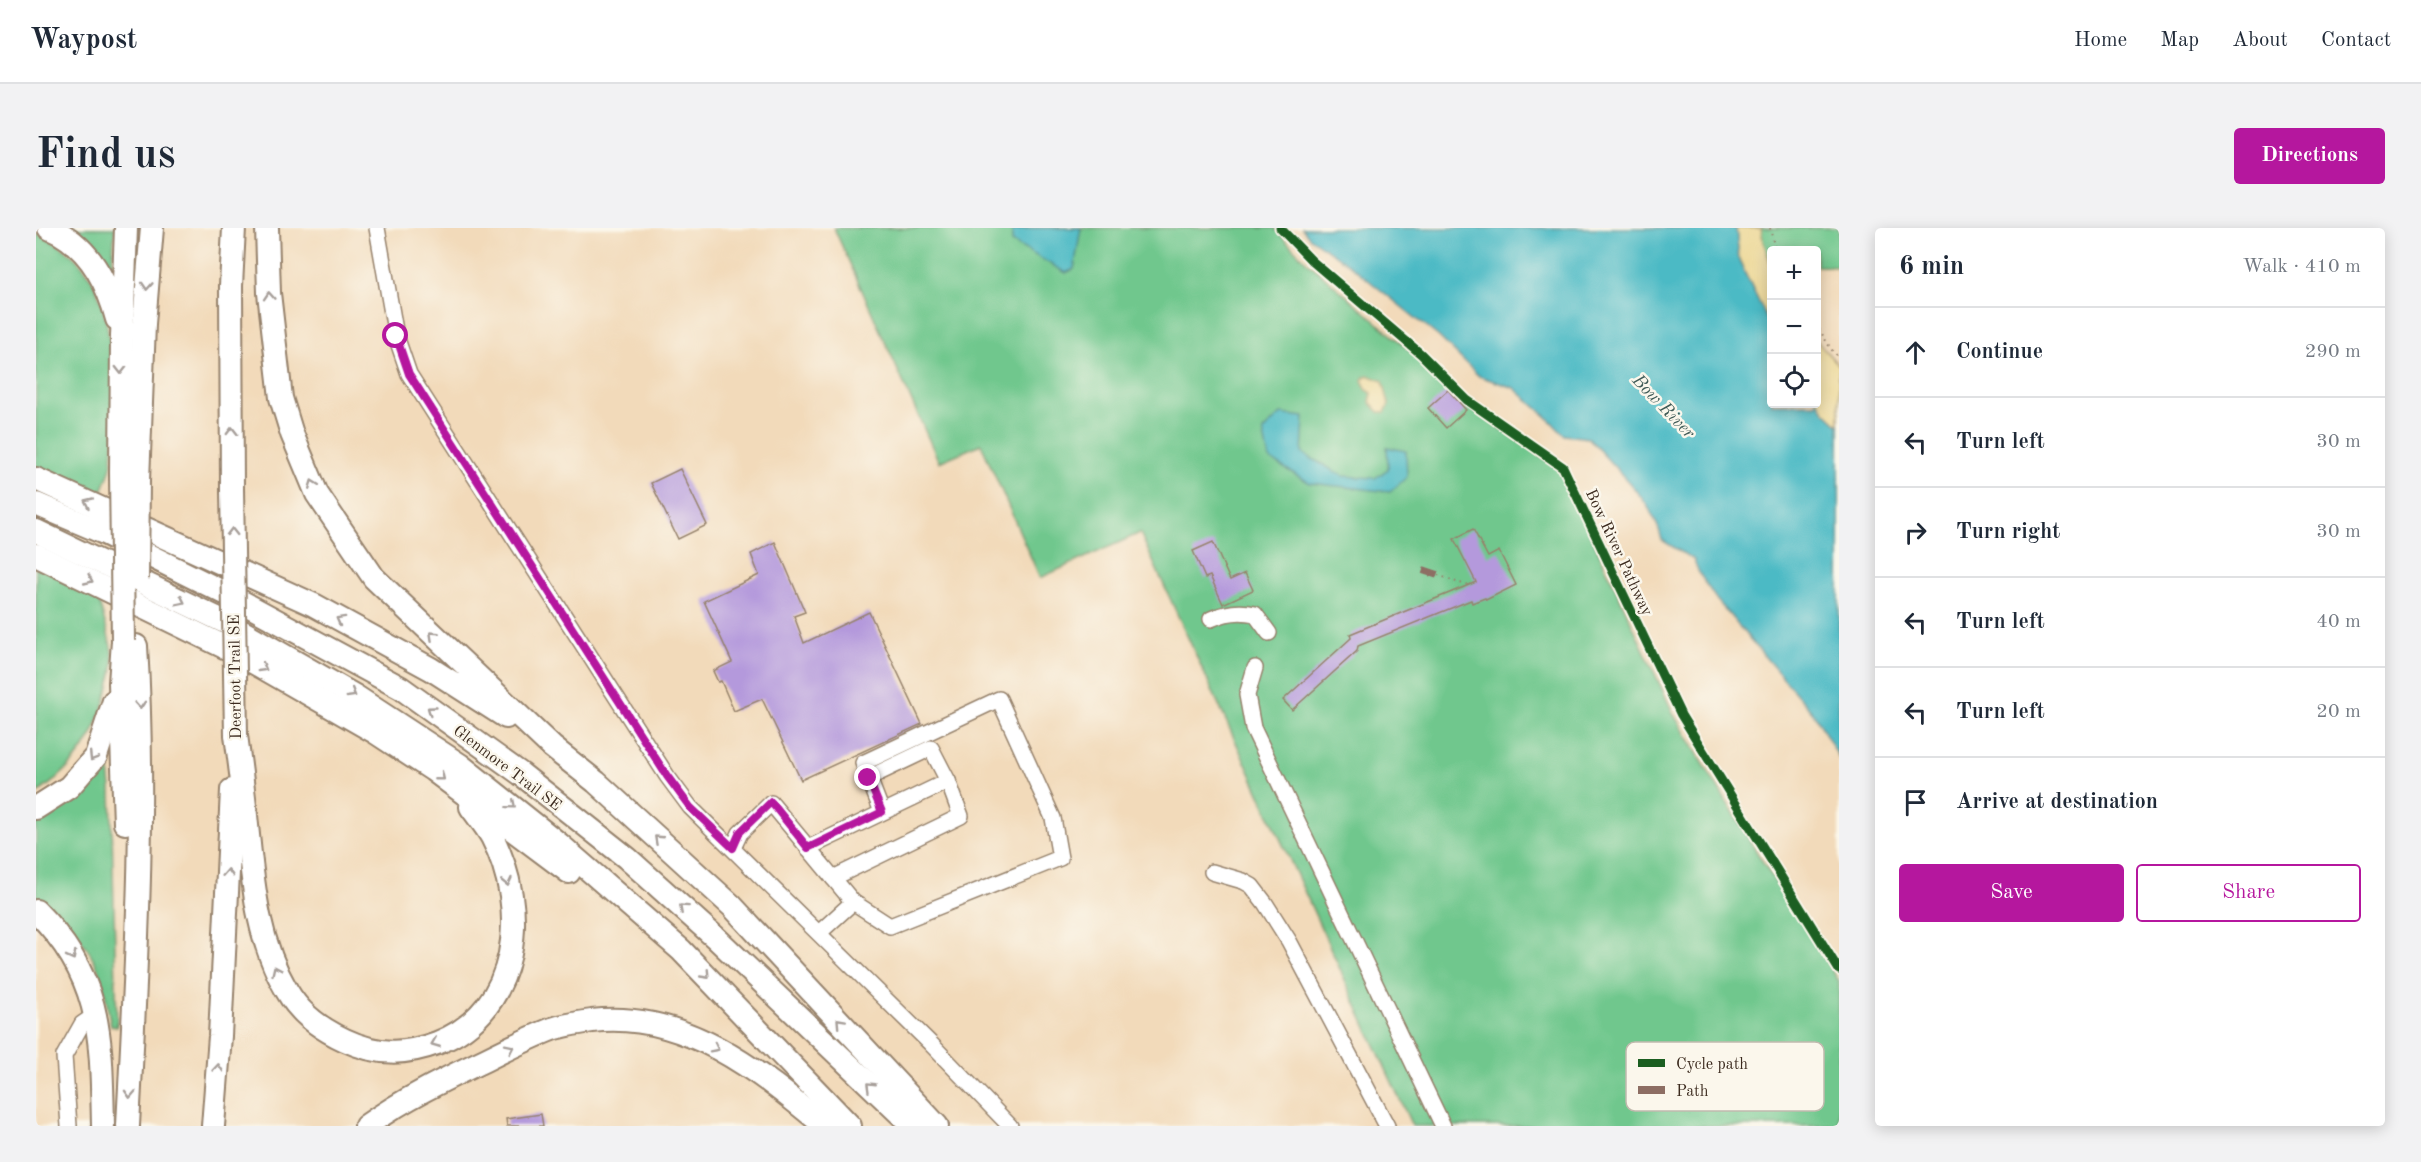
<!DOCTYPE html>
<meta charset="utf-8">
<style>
:root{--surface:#fff;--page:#f2f2f3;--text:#1f2937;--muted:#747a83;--line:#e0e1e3;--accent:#b5179e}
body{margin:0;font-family:"Old Standard TT",serif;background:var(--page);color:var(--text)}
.controls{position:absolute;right:18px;top:18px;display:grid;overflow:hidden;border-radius:6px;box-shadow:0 3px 15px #0003}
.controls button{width:54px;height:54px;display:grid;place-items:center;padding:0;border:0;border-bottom:2px solid var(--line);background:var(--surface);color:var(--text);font:30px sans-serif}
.stop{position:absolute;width:18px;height:18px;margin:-14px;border:4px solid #b5179e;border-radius:50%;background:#fff}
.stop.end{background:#b5179e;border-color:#fff;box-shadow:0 2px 6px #0008}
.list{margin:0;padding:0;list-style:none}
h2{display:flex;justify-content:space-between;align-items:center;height:78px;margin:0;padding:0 24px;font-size:26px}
h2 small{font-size:20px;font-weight:400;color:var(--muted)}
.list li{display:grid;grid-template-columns:39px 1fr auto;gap:18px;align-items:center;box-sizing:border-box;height:90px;padding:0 24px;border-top:2px solid var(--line)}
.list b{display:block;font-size:22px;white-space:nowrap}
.list em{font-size:20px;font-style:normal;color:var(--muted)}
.actions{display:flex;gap:12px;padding:18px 24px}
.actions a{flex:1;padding:14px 0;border:2px solid var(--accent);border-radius:6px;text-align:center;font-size:21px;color:var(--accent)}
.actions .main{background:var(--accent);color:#fff}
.icon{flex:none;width:33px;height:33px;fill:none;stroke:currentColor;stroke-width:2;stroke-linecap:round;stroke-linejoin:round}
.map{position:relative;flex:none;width:1803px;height:898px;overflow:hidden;border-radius:6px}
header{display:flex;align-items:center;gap:36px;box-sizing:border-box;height:84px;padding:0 30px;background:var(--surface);border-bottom:2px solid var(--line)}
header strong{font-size:28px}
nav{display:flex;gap:33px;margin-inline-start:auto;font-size:21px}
.intro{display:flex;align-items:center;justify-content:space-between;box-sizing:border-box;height:144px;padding:0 36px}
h1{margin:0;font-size:42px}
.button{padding:15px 27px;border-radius:6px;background:var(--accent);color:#fff;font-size:21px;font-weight:700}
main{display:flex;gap:36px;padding:0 36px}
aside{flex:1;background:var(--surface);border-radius:6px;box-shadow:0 3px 15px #0003}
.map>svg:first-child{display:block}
</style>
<header>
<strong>Waypost</strong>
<nav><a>Home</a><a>Map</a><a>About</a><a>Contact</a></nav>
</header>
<div class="intro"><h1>Find us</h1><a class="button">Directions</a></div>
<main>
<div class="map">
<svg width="1803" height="898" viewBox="0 0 1803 898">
<rect width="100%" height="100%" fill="#fbf7ec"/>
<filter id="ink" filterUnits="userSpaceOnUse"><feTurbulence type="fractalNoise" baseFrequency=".0167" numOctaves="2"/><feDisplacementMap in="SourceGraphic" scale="12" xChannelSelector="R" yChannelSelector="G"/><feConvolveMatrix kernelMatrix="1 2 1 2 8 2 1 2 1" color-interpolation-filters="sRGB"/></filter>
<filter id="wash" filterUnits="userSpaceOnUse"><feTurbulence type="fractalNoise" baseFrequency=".008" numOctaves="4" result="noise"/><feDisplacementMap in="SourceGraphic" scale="24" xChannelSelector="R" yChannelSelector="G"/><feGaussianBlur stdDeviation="1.35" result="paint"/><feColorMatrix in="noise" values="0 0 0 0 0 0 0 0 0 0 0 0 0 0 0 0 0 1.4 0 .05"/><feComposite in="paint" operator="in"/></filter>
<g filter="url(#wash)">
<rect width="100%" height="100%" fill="#f2daba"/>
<g fill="#70c78d" stroke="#567856" stroke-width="1.5">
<polygon points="28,0 79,0 76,37 69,39"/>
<polygon points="798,0 1238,0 1269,32 1387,134 1435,181 1525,242 1638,487 1722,626 1803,753 1803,898 1376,898 1104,305 1004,350 945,216 903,234"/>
<polygon points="1632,0 1803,0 1803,39 1781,38 1780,22 1736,22 1735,35 1703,33"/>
<path d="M0 6C20 13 39 27 51 44 80 85 81 184 76 233 75 245 68 257 64 268L0 240Z"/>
<path d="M0 340 40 353 61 367C67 388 74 409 77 430 79 439 75 449 73 458 63 505 41 539 0 566Z"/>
<path d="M71 524 75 560 81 799 75 798C71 777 68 754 59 734 48 711 20 683 0 668V588Z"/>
</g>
<g fill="#eeda9e" stroke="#94825e" stroke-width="1.5">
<polygon points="1700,0 1725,0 1727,13 1735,36 1735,99 1703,33"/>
<polygon points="1780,112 1803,138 1803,197 1788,183 1781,171"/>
<polygon points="1332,147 1347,153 1353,176 1349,184 1343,184 1334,174 1336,165 1331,162 1326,152 1328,149"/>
</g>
<g fill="#4cbac5" stroke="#447272" stroke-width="1.5">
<polygon points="994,0 1045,0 1038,41 1030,45 976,14 976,3"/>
<path d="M1266 0H1700L1703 33 1735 99 1736 176H1780L1781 171 1788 183 1803 197V530L1780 489 1680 371 1663 345 1658 332 1626 312C1617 270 1578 242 1553 210L1528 207 1511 189 1478 160 1443 148 1403 109 1315 38 1273 9Z"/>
<polygon points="1245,186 1268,189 1266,225 1307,248 1339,250 1352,241 1351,219 1370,223 1371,249 1354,264 1274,255 1233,231 1227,203"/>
</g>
<g id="blocks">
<g fill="#b499dc">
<polygon points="1412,162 1430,182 1410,200 1392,180"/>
<polygon points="644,241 671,297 642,311 615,255"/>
<polygon points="1437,301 1452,329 1463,323 1480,357 1450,372 1449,370 1436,375 1435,372 1322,418 1321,423 1256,482 1247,472 1315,410 1314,406 1440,354 1418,311"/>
<polygon points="739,314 769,384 758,388 768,415 833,384 886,496 765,552 726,471 698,483 685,453 682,454 677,443 696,434 668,373 723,347 715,326"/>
<polygon points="1177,314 1194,352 1209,345 1217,362 1187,376 1174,348 1169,350 1157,323"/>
<polygon points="505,886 507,898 471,898 470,891"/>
</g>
</g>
</g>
<g filter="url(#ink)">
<use href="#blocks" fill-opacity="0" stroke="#96826c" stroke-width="1.5"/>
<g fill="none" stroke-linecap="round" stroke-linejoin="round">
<g stroke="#96826c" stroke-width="18">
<g id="minor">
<polyline points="341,0 360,108 373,146 631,548 654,579 894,815 974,898"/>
<path d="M1175 391C1190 384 1203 382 1219 386L1233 405"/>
<polyline points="1219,440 1211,467 1217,500 1407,898"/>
<polyline points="697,620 704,605 735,575 817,674 854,698 1024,630 1017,590 963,471 827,535 846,584"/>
<polyline points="772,620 912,553 895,520 832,550"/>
<polyline points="1176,644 1207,653 1216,658 1229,675 1253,713 1351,898"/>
<polyline points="797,650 925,588 912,553"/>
<polyline points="783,705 817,674"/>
<polyline points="33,898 28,828 46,796 59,787"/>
</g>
</g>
<g stroke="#96826c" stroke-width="26">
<g id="highway">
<path d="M13 0C52 16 71 53 81 91"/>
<polyline points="231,0 233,65 245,170 256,206 281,266 338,350 516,519 560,554 696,678 901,898"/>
<polyline points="85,245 86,109 90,0"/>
<polyline points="0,251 278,377 395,441 470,489"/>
<polyline points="102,253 108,96 116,0"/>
<polyline points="196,261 195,58 198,0"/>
<polyline points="0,276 66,304 195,368 365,460 485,546 591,630 680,710 877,898"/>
<polyline points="0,303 191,395 319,468 424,537 523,616 645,722 814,898"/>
<polyline points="0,327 203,426 339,504 397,542 533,644"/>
<polyline points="87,413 84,455 89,595"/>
<path d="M200 507C204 537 208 567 211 597 217 655 221 712 251 763 264 786 285 801 309 812 341 827 369 827 401 815 485 782 493 680 456 609 450 598 442 589 435 579"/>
<polyline points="0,580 33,559 60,528 78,473"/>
<path d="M0 683C67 750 65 809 67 898"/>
<path d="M92 898C100 739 110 578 100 418"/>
<polyline points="177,898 184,808 196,562"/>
<path d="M330 898C366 872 409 851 449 832 471 821 493 810 516 801 528 797 542 795 556 793 648 782 723 843 789 898"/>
</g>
</g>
<g stroke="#96826c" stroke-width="2" stroke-dasharray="1.5 4.5" stroke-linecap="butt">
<polyline points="1734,0 1739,22"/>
<polyline points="1780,96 1795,121 1803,130"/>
<polyline points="1402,347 1423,355 1435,357"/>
</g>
<use href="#minor" stroke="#fff" stroke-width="15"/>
<use href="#highway" stroke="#fff" stroke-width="22"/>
<g stroke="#96826c" stroke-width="26" stroke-linecap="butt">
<g id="highway-bridge">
<polyline points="85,245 87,413"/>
<polyline points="196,261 200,507"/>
<polyline points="101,351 102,253"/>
</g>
</g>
<use href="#highway-bridge" stroke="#fff" stroke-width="22"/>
<polyline stroke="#8d6e63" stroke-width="8" stroke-dasharray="15 8" stroke-linecap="butt" points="1387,342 1402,347"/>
<g stroke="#fbf7ec" stroke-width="13">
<polyline id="cycleway" points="1244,0 1276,33 1385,126 1431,172 1527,239 1645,487 1803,742"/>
</g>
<use href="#cycleway" stroke="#1b5e20" stroke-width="9"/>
</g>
<defs><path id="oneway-chevron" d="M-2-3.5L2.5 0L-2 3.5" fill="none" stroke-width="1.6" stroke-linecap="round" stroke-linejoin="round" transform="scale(1.5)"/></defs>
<g stroke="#a79f9a">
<use href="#oneway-chevron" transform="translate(111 58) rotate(94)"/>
<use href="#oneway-chevron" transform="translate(233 68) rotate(-94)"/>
<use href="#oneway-chevron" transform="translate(85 142) rotate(90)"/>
<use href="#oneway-chevron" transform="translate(196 203) rotate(-90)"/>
<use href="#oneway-chevron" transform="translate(277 256) rotate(-111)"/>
<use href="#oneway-chevron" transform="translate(52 274) rotate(-155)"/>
<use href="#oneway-chevron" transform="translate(196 304) rotate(-91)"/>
<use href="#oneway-chevron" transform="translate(53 352) rotate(25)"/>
<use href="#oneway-chevron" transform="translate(145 373) rotate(26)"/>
<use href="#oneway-chevron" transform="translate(304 392) rotate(-151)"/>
<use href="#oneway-chevron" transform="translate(397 407) rotate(-137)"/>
<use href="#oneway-chevron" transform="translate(227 440) rotate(30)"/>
<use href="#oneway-chevron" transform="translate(316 466) rotate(31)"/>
<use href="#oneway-chevron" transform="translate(104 477) rotate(86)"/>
<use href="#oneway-chevron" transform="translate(395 482) rotate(-144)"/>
<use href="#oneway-chevron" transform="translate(57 529) rotate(122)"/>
<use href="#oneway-chevron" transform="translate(405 549) rotate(39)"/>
<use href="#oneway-chevron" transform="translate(476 577) rotate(40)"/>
<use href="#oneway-chevron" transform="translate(622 611) rotate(-137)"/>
<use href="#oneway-chevron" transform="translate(192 645) rotate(-87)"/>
<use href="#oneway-chevron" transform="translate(471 654) rotate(77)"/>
<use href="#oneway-chevron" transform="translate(647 680) rotate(-138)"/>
<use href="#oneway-chevron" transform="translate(36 728) rotate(62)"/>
<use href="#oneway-chevron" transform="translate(240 742) rotate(-115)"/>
<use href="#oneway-chevron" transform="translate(670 747) rotate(46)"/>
<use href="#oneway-chevron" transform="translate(804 794) rotate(-133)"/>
<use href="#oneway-chevron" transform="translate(399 815) rotate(158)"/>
<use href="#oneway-chevron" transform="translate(474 820) rotate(-26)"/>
<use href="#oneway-chevron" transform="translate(679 820) rotate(27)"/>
<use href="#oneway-chevron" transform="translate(182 840) rotate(-85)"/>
<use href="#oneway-chevron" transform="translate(834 858) rotate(-136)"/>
<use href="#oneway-chevron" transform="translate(94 866) rotate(93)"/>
</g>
</g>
<g fill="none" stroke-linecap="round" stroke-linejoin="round" filter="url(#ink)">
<polyline stroke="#b5179e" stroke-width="8" points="360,108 373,146 631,548 654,579 697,620 704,604 735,574 772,620 846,584 832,550"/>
</g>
<g text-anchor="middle" stroke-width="5" stroke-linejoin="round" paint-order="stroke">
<g font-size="16" fill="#3b2a1e" stroke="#fbf7ec">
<text transform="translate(1584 324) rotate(65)" y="6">Bow River Pathway</text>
<text transform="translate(198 449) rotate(-91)" y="6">Deerfoot Trail SE</text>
<text transform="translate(472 539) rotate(37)" y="6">Glenmore Trail SE</text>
</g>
<g font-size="18" font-style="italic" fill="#415c58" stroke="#fbf7ec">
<text transform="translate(1628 178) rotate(46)" y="6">Bow River</text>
</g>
</g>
<rect x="1590" y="814" width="198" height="69" rx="9" fill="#fbf7ec" stroke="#c1baae" stroke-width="1.5"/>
<rect x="1602" y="831" width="27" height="8" fill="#1b5e20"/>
<rect x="1602" y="858" width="27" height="8" fill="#8d6e63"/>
<g font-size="16" fill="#3b2a1e">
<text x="1640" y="841">Cycle path</text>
<text x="1640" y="868">Path</text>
</g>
</svg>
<div class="controls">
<button>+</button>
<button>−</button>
<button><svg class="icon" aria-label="locate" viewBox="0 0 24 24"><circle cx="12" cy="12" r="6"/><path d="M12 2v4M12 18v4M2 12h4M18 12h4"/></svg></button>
</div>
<div class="stop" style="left:360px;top:108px"></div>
<div class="stop end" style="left:832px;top:550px"></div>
</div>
<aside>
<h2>6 min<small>Walk · 410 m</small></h2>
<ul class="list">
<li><svg class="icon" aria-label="ahead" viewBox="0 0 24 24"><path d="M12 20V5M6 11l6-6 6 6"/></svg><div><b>Continue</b></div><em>290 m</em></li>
<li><svg class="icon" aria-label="left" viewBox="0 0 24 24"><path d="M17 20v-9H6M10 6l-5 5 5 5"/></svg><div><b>Turn left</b></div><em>30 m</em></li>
<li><svg class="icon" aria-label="right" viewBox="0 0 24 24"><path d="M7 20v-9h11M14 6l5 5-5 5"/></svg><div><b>Turn right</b></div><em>30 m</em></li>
<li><svg class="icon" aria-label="left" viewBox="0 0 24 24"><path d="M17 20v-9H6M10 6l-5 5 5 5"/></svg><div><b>Turn left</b></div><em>40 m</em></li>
<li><svg class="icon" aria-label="left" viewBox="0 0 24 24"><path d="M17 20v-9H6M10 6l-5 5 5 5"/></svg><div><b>Turn left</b></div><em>20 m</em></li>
<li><svg class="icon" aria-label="arrive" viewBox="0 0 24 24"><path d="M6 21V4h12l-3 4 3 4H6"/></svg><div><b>Arrive at destination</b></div></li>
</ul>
<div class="actions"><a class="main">Save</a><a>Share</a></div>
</aside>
</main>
